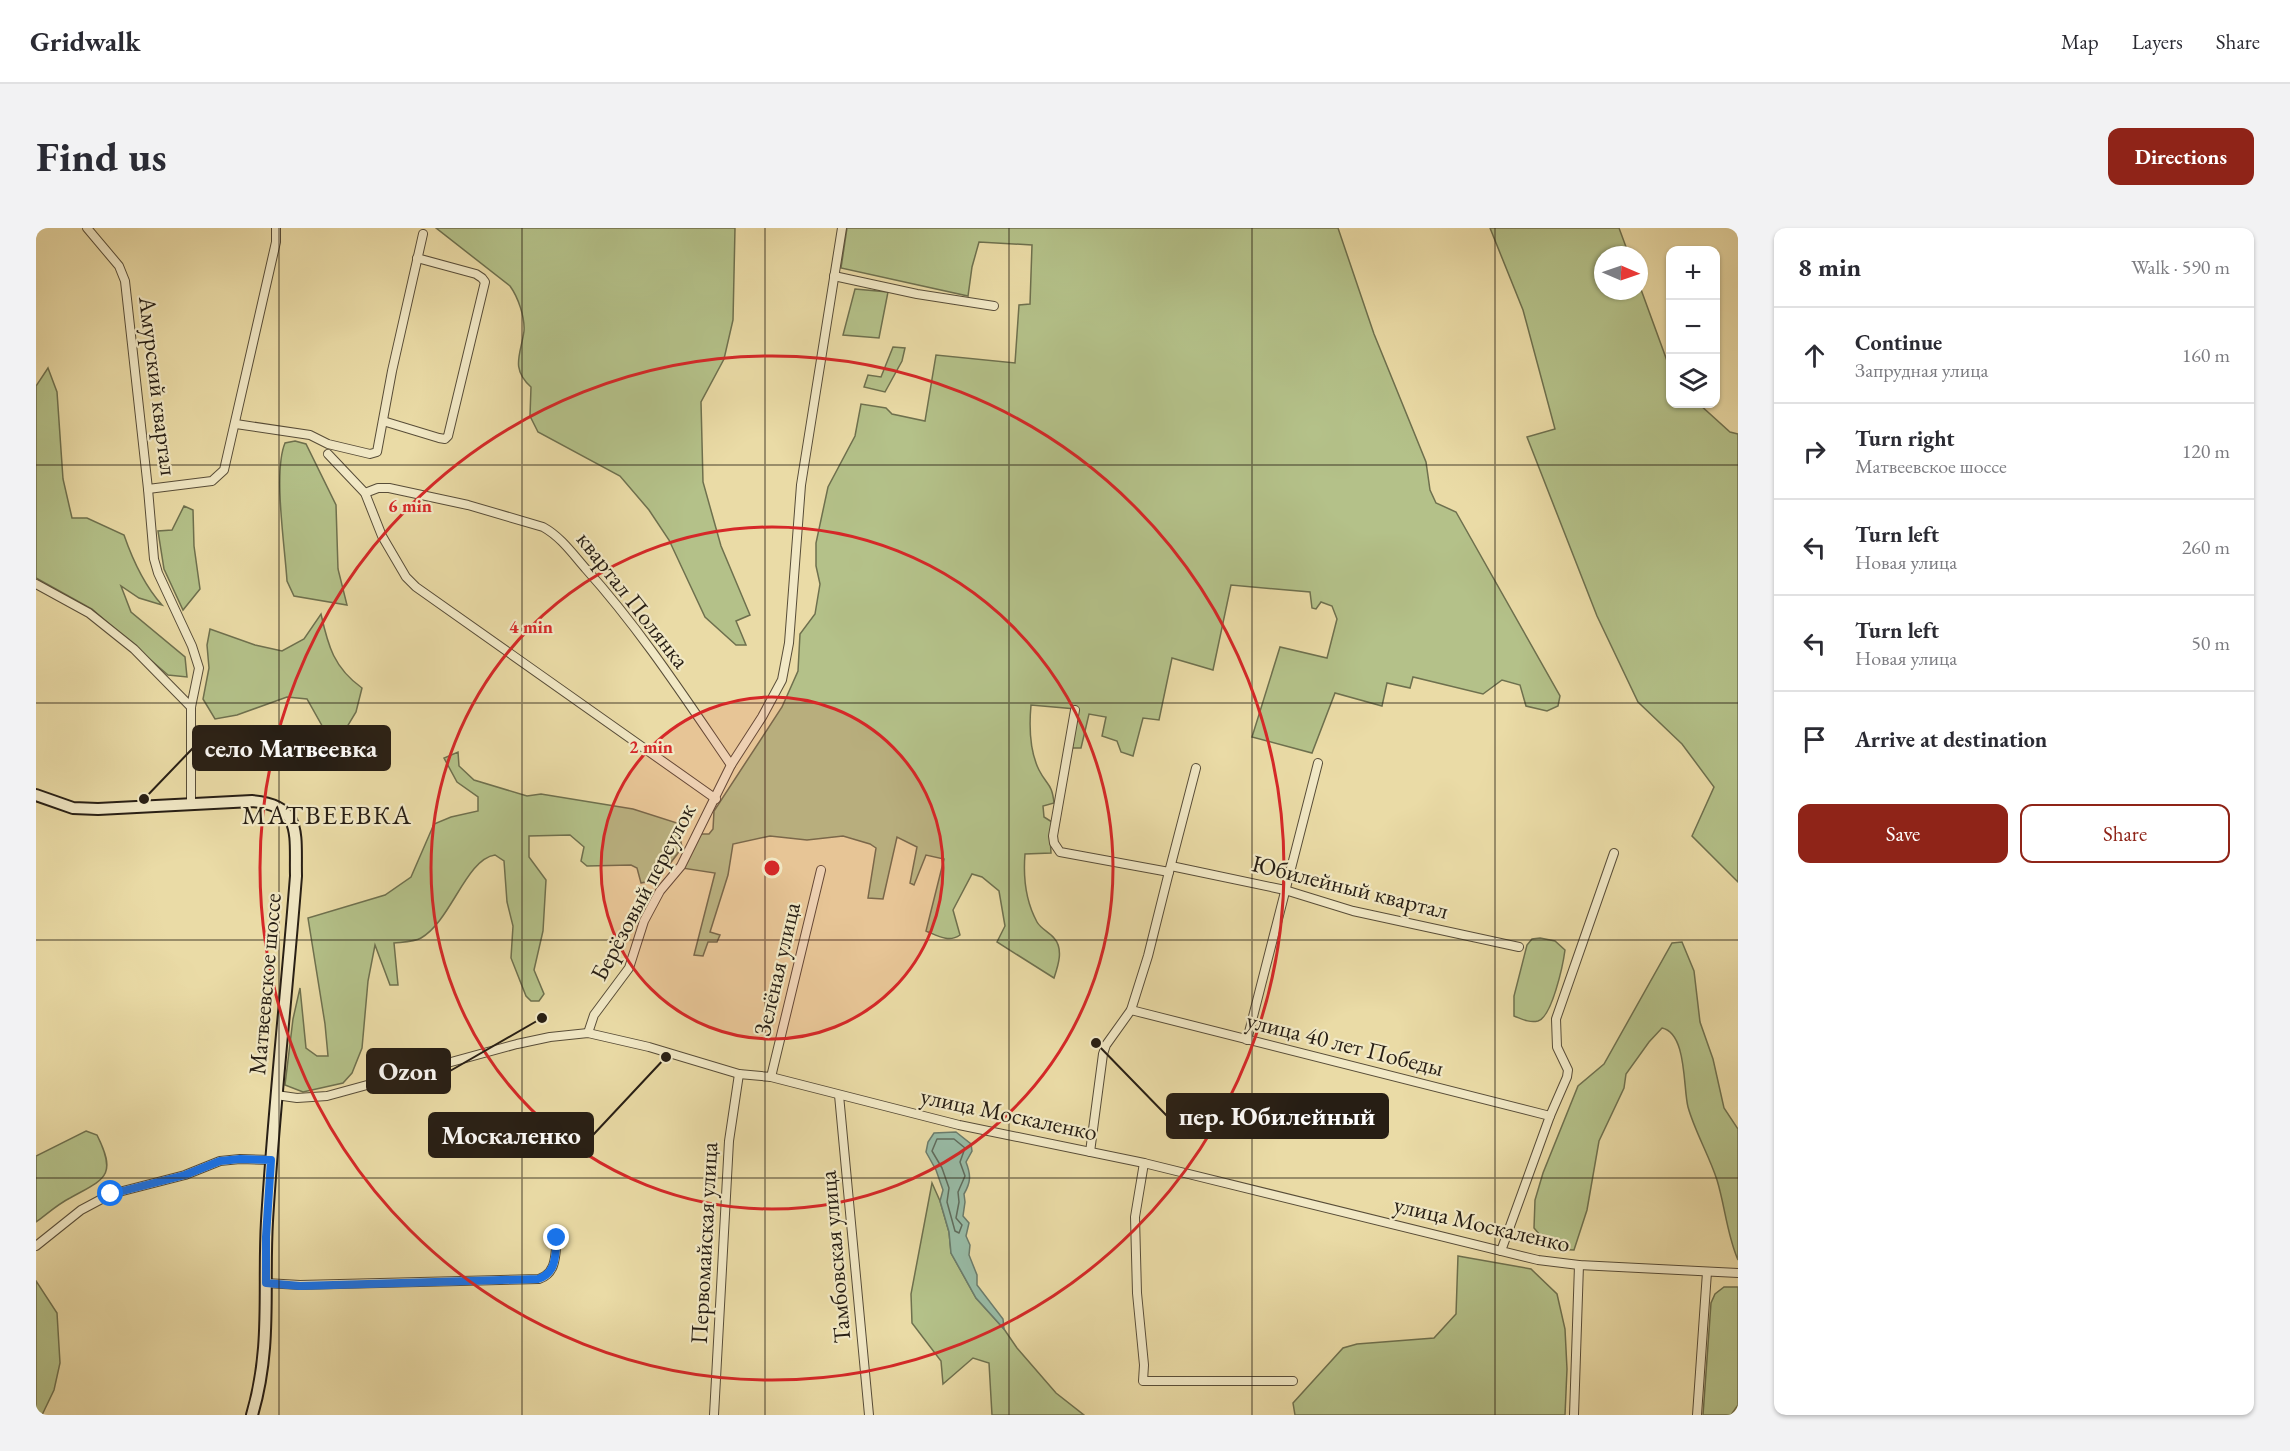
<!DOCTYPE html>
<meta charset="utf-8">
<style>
:root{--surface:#fff;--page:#f2f2f3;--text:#2b2b33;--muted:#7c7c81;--line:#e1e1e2;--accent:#8f2418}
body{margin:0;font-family:"EB Garamond",serif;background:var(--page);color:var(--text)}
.controls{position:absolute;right:18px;top:18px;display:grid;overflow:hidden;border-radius:12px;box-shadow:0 2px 4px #0004}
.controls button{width:54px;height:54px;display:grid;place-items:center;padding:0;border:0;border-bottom:2px solid var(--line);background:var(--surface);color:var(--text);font:30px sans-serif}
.compass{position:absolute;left:1558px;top:18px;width:54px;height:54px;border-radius:50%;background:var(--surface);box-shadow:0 2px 4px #0004;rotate:92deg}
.stop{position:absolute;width:18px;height:18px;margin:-14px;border:4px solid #1a73e8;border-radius:50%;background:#fff}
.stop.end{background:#1a73e8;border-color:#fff;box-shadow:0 2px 6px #0008}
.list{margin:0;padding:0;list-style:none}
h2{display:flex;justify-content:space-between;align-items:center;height:78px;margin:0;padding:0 24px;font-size:26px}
h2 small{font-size:20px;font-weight:400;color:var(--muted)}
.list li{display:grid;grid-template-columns:39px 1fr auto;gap:18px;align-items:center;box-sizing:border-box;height:96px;padding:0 24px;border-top:2px solid var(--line)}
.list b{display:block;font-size:22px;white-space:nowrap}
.list p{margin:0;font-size:20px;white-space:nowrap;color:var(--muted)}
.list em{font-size:20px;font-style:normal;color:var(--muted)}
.actions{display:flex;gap:12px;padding:18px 24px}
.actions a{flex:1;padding:14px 0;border:2px solid var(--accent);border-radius:12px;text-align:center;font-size:21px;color:var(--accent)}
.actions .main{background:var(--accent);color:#fff}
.icon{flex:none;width:33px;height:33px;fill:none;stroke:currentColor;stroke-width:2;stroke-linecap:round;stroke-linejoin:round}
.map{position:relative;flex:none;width:1702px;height:1187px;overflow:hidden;border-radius:12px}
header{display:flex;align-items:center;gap:36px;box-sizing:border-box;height:84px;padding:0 30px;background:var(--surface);border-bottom:2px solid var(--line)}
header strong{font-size:28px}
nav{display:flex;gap:33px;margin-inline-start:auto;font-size:21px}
.intro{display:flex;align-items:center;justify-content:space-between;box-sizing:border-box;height:144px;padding:0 36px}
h1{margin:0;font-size:42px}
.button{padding:15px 27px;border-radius:12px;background:var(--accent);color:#fff;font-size:21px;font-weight:700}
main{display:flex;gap:36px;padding:0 36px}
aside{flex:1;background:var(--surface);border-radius:12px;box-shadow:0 2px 4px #0004}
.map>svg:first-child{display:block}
</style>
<header>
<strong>Gridwalk</strong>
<nav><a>Map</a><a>Layers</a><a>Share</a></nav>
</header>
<div class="intro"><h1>Find us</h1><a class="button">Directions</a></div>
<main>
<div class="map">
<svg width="1702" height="1187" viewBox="0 0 1702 1187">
<rect width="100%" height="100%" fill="#eadba6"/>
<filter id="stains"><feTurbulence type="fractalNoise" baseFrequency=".00333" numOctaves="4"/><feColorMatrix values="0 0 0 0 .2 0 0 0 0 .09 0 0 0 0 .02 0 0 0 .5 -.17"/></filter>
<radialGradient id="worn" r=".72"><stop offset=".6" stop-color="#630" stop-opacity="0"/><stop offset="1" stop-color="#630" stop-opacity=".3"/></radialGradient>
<g fill="#b4c189" stroke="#6e704e" stroke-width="1.5">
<path d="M400 0H699L697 92 688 131 665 174 667 254 685 318 714 387 700 393 710 417H700L669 389 633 312 613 282 584 248 502 204 494 188 495 159C474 140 485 126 488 103 489 89 482 69 474 58Z"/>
<path d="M811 0H1302L1338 106 1390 234 1394 262 1400 275 1420 284 1524 468 1522 478 1511 483 1490 478 1484 457 1466 452 1447 466 1377 449 1374 460 1351 455 1346 478 1299 465 1276 525 1216 509 1244 419 1291 430 1301 391 1296 378 1285 374 1280 381 1276 380 1274 364 1195 357 1177 442 1136 430 1123 492 1107 490 1097 528 1085 524 1081 513 1066 508 1070 489 1053 486 1045 520H1034L1040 481 995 477C993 499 993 522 1003 542 1011 558 1016 555 1018 575L1007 578 1008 589 1016 594 1014 608 1015 625 989 626C987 650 989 672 1001 694 1005 701 1013 704 1018 710 1028 721 1022 738 1018 750L961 714 969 698 963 663 946 649 936 646 917 682 924 707C913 715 902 708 890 703L908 631 890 627 878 657 874 655 881 619 861 609 847 671 832 670 840 620 834 616 807 608 771 612 734 608 697 616 692 647 674 704 684 707 681 714H672L667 728 658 727 679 645 646 640 665 606H673L677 601 678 583 746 479 762 443 764 406 779 386 784 356 780 338V315L792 259 819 208 825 176 850 180 856 186 889 193 900 127 979 135 983 77 994 76 996 17 943 14 936 39 932 68 805 40Z"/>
<polygon points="1454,0 1583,0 1593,27 1567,27 1567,63 1603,63 1603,56 1634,141 1634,176 1663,176 1694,204 1702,206 1702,654 1656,608 1678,559 1646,516 1602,474 1561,388 1491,209 1519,201 1487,82"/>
<polygon points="819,61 852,64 843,110 807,107"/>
<polygon points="857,119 869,120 866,133 849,164 828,159 832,147 845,149"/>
<path d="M12 140 21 164 27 251 36 290H51L88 307C97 333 108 357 126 377L103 370 85 358 95 384 149 429 151 449 132 447 56 381 0 350V158Z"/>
<path d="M259 213 270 216 300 277 302 341 311 377 258 368 251 353C249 319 237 244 249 215Z"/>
<polygon points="148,278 157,282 158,318 164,361 147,382 128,341 122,303 136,302"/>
<path d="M285 386C292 418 298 440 326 460L320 484 308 504 293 510 271 471 251 469 201 487 179 491 167 471 173 440 171 417 174 401 219 417 246 423 268 411Z"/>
<path d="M422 524 423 538 438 552 491 568 505 566 597 581 641 595 646 619C637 633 622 653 605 655L601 640 595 637 551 638 545 633 548 619 534 607 493 608V629L510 652 507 703 498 742 508 766 503 773H495L490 768 475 730 477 698 471 674 468 633 459 627C430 631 415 693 385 710 378 714 366 714 358 715L362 757H354L339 717 332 753 326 820 316 845 307 855 267 864 249 857 257 791 264 760 270 820 281 828H292L289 796 272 690 349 667 375 649 398 596 415 589 442 583V569L421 554 408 530Z"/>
<path d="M1504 710 1519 713 1529 722C1527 737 1516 789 1502 793 1493 795 1486 791 1478 788V768L1491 717 1496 711Z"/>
<path d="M1646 714 1658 743 1664 794 1677 831 1688 880 1702 901V1032C1691 1007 1689 978 1681 952 1673 927 1659 904 1652 879 1647 860 1651 805 1626 800L1613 814 1590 846 1588 860 1563 913 1551 982 1538 1022 1516 1021 1498 1000 1499 972 1507 945 1542 858 1568 836 1636 715Z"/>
<path d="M50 903 61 907C82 949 68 951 34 970 22 976 11 986 0 994V928Z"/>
<polygon points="896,955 904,973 913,1004 915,1025 940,1070 968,1101 981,1120 1020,1165 1048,1187 956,1187 953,1135 937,1130 907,1156 905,1133 876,1095 875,1066"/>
<polygon points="1422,1028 1495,1041 1521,1066 1529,1101 1531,1141 1529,1187 1259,1187 1257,1175 1307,1120 1321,1116 1398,1110 1420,1086"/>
<polygon points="0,1053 21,1085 24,1135 18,1162 6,1187 0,1187"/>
<polygon points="1688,1059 1702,1059 1702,1177 1695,1187 1667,1187 1675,1075 1679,1066"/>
</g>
<path fill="#98bba6" stroke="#6b7c6c" stroke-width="1.5" d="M920 904 935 916 936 923 930 934C935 947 935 954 928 966L929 974 927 988 933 995 930 1008 934 1017 933 1027 941 1047V1057L967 1091 968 1101 940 1070 915 1025 913 1004 904 973 907 962 900 942 890 924 892 914 898 905Z"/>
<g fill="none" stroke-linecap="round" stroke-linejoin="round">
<polygon stroke="#606c5d" stroke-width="1.5" points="901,911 918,911 929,920 924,934 929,948 922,964 923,974 920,990 926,997 923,1005 919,1003 911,974 913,960 906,940 896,923"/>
<g stroke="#584d38" stroke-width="10">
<g id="street">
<polyline points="51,0 83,38 89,53 112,261 176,253 188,242 240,14 240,0"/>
<polyline points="798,48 881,66 958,78"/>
<polyline points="347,193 403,210 409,211 412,208 449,54 446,50 440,46 381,30"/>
<polyline points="200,196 274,207 292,216 334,226 341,224 356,143 387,6"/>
<polyline points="292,226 329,265 346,308 370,349 380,359 680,571"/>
<polyline points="112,261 118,331 122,345 156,418 163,440 155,479 155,576"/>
<path d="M329 265 342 260H353L432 277 507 299C525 309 536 325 550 341 604 401 649 470 695 537"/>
<polyline points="0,356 53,385 98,421 155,479"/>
<polyline points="1039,482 1017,608 1018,615 1024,624 1133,644 1160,540"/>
<polyline points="1135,638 1249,662 1317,683 1483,719"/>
<polyline points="1095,782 1514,888"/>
<polyline points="552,805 558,787 593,740 608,693 624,663 645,638 695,537 726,489 746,452 753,415 765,257 806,0"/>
<polyline points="1211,812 1282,535"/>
<polyline points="735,849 785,642"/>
<polyline points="240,867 261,870 291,868 481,816 514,809 552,805 613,819 703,846 735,849 923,897 1108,935 1502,1032 1543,1037 1702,1045"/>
<polyline points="803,867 833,1187"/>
<polyline points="1054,924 1067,826 1070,817 1095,782 1112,728 1133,644"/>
<polyline points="1108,935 1099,989 1101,1065 1108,1137 1107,1153 1257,1153"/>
<polyline points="0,1018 45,982 75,966 149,947 184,933 204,931 235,932"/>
<polyline points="1465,1023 1514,888 1531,849 1532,842 1521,819 1520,791 1578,625"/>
<path d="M230 1055 264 1057 503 1051C521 1045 519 1027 521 1010"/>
<polyline points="678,1187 693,913 703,846"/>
<polyline points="1538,1187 1543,1037"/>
<polyline points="1661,1187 1671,1044"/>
</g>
</g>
<g stroke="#271e14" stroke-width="14">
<path id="secondary" d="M0 567 37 580 62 581 216 573C267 577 259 607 260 648 251 763 238 877 231 993 227 1061 236 1119 216 1187"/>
</g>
<use href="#street" stroke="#f1e8c5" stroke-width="8"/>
<use href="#secondary" stroke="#f1e8c5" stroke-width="10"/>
</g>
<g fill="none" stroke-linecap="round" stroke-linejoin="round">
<path stroke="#1a73e8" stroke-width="8" d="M75 966 149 947 184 933 204 931 235 932 230 1009V1055L264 1058 502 1051C521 1045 519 1027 521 1010"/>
</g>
<path fill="none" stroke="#271e14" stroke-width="1.5" stroke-opacity="0.55" d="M243 0V1187M486 0V1187M729 0V1187M973 0V1187M1216 0V1187M1459 0V1187M0 237H1702M0 475H1702M0 712H1702M0 950H1702"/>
<circle cx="736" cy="640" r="171" fill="#d62828" fill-opacity=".12"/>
<g fill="none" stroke="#d62828" stroke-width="3">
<circle cx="736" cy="640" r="171"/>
<circle cx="736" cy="640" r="341"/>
<circle cx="736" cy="640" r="512"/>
</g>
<g text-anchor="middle" stroke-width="4.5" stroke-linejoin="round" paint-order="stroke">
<g font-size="24" fill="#271e14" stroke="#f1e8c5">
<text transform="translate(122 158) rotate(83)" y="8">Амурский квартал</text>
<text transform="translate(597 372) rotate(52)" y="8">квартал Полянка</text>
<text transform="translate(1314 659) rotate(14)" y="8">Юбилейный квартал</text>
<text transform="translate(607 664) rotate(-62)" y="8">Берёзовый переулок</text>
<text transform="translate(741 741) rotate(-77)" y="8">Зелёная улица</text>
<text transform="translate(229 756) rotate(-85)" y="8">Матвеевское шоссе</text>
<text transform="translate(1309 816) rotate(14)" y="8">улица 40 лет Победы</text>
<text transform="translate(973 886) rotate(12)" y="8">улица Москаленко</text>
<text transform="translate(1446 996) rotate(13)" y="8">улица Москаленко</text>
<text transform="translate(668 1015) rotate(-87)" y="8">Первомайская улица</text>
<text transform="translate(799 1029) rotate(-95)" y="8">Тамбовская улица</text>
</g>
<g font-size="27" letter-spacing="1.5" fill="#271e14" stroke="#f1e8c5">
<text x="291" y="596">МАТВЕЕВКА</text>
</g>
</g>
<circle cx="736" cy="640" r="9" fill="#d62828" stroke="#f1e8c5" stroke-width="3"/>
<g font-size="18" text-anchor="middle" font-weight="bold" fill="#d62828" stroke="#f1e8c5" stroke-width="4.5" stroke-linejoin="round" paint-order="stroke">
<text x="374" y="284">6 min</text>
<text x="495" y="405">4 min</text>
<text x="615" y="525">2 min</text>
</g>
<path fill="none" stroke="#271e14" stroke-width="2" d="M108 571L157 520M506 790L414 843M1060 815L1131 888M630 829L557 907"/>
<g fill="#271e14" stroke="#f1e8c5" stroke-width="2">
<circle cx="108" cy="571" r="6"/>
<circle cx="506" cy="790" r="6"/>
<circle cx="1060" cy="815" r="6"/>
<circle cx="630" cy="829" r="6"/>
</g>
<g fill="#271e14" stroke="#271e14" stroke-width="2">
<rect x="157" y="498" width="197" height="44" rx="6"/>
<rect x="331" y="821" width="83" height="44" rx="6"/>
<rect x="1131" y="866" width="221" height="44" rx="6"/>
<rect x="393" y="885" width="164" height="44" rx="6"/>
</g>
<g font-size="26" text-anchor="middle" font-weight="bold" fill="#fff">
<text x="255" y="529">село Матвеевка</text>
<text x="372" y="852">Ozon</text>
<text x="1241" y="897">пер. Юбилейный</text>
<text x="475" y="916">Москаленко</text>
</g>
<rect width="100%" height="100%" filter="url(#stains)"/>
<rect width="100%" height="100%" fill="url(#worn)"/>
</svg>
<div class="controls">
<button>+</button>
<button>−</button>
<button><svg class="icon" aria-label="layers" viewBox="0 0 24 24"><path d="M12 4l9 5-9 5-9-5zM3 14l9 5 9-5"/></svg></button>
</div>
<svg class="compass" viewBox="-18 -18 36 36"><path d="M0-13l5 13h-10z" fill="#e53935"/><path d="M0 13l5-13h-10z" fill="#7c7c81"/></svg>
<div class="stop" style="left:75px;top:966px"></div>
<div class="stop end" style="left:521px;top:1010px"></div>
</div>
<aside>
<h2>8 min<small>Walk · 590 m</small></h2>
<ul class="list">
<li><svg class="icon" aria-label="ahead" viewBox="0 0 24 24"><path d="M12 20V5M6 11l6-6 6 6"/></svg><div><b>Continue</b><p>Запрудная улица</p></div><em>160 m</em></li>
<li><svg class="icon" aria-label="right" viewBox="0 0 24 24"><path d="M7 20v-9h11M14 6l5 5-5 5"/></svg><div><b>Turn right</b><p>Матвеевское шоссе</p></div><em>120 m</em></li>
<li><svg class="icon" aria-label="left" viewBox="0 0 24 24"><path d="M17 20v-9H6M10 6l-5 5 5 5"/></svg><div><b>Turn left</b><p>Новая улица</p></div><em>260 m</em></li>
<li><svg class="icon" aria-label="left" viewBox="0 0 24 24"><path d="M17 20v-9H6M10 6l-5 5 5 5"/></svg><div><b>Turn left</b><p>Новая улица</p></div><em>50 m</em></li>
<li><svg class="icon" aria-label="arrive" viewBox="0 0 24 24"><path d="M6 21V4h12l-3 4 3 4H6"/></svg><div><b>Arrive at destination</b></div></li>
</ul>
<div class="actions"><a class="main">Save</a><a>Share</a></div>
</aside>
</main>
